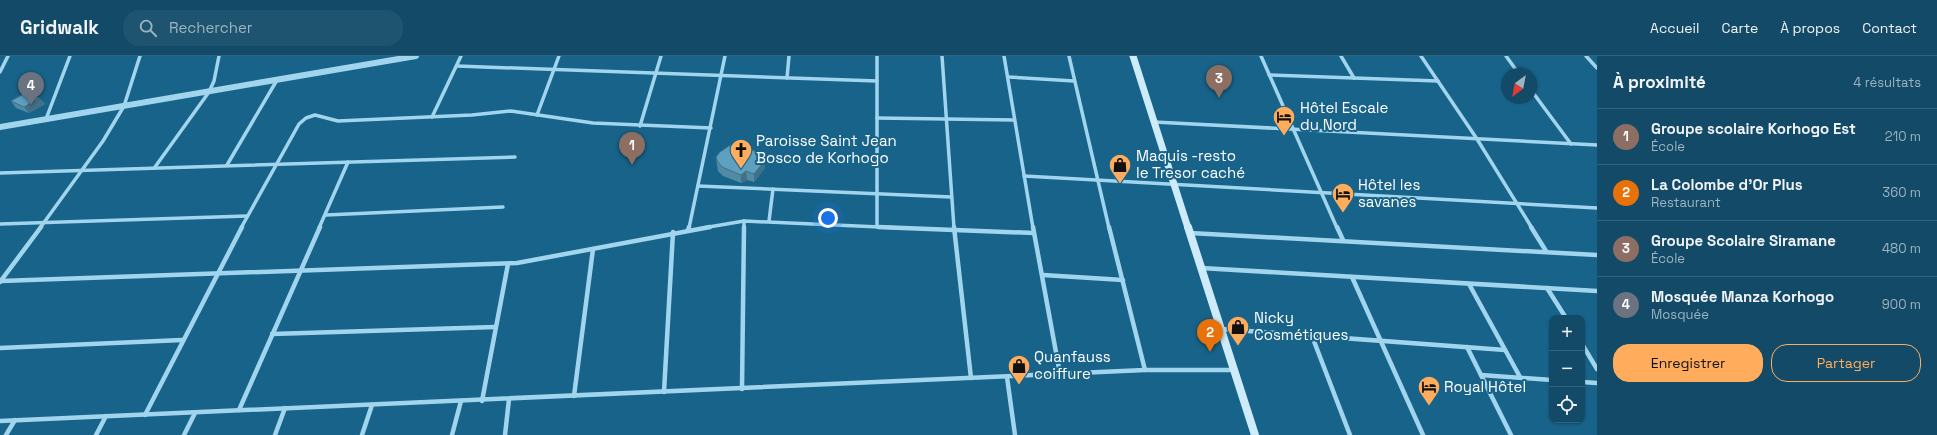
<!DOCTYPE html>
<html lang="fr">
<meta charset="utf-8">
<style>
:root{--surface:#124a67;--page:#1f5470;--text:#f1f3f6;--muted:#9cb3c0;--line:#31627b;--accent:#ffac5d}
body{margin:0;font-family:"Space Grotesk",sans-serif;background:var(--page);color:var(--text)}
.controls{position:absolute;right:12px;bottom:12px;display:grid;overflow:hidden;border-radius:8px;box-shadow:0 1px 3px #0004}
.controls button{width:36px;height:36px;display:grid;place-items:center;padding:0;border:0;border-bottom:1px solid var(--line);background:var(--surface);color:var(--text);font:20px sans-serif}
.compass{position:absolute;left:1501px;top:12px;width:36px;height:36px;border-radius:50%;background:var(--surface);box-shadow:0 1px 3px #0004;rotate:212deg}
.you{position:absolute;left:828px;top:162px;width:14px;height:14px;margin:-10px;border:3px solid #fff;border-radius:50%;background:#1a73e8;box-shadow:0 0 0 6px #1a73e833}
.badge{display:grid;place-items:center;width:26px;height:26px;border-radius:50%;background:var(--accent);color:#fff;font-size:13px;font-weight:700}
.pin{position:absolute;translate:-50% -33px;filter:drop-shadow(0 1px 2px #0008)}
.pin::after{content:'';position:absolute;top:21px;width:14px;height:12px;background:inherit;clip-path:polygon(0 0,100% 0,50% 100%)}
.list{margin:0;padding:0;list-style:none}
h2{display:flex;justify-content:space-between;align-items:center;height:52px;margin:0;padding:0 16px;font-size:17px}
h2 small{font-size:13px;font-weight:400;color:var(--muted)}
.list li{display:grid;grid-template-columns:26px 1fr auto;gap:12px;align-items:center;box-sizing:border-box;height:56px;padding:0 16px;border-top:1px solid var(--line)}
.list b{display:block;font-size:15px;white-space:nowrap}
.list p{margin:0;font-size:13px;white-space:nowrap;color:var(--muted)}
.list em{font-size:13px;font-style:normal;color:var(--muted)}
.actions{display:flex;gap:8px;padding:12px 16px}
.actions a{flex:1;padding:9px 0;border:1px solid var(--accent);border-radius:16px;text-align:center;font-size:14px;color:var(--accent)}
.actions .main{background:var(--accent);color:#111}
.icon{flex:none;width:22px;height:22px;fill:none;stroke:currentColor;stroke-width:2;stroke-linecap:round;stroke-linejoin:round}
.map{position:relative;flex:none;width:1597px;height:379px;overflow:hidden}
header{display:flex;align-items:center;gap:24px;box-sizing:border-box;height:56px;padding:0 20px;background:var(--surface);border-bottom:1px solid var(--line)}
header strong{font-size:19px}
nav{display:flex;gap:22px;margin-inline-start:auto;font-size:14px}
.search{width:280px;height:36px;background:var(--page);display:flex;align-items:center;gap:10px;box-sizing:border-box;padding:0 14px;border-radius:16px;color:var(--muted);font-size:15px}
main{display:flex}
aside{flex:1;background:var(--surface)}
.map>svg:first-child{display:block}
</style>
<header>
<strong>Gridwalk</strong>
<div class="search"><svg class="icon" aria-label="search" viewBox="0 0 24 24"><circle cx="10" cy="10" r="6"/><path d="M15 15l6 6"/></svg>Rechercher</div>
<nav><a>Accueil</a><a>Carte</a><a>À propos</a><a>Contact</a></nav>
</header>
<main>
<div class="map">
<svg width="1597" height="379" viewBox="0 0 1597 379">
<rect width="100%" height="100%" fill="#186389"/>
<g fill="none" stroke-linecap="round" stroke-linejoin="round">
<g stroke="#a1d5ee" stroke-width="3.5">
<polyline points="877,0 877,170"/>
<polyline points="942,0 954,172"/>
<polyline points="1004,0 1033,172"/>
<polyline points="1069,0 1109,172"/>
<polyline points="1261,0 1337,172"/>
<polyline points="1341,0 1354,22"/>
<polyline points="1421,0 1477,83 1532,172"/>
<polyline points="1506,0 1519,18"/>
<polyline points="1586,0 1597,12"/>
<polyline points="457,10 877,25"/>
<polyline points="0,16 8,0"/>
<polyline points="1269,19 1438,25"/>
<polyline points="1008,21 1074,25"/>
<polyline points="787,22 789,0"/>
<polyline points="1531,34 1571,88"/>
<polyline points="537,59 559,0"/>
<polyline points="432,61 461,0"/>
<polyline points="877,62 1014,64"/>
<polyline points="46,63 70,0"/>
<polyline points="1154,66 1597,89"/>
<polyline points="640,70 661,0"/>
<polyline points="227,109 277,24"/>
<polyline points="155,111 209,36 214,25 219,0"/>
<polyline points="0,117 515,101"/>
<polyline points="1024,120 1597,152"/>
<polyline points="698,130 951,141"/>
<polyline points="326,159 503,151"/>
<polyline points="769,165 773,133"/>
<polyline points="0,168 247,160"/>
<polyline points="40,172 103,85 124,50 140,0"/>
<polyline points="241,172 299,68 306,62 315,59 338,65 472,59 511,55 593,67 711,72"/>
<polyline points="319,172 348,106"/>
<polyline points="689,172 725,0"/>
<polyline points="703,172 744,165 902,172"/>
<polyline points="744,172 744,165"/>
</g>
<g stroke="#a1d5ee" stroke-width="4.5">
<polyline points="878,171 1034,177"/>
<polyline points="954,171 971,322"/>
<polyline points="1033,171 1060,318"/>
<polyline points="1109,171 1145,314"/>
<polyline points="1337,171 1343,184"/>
<polyline points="1531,171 1546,195"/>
<polyline points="688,174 689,171"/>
<polyline points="1190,177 1597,199"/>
<polyline points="1201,212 1597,235"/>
<polyline points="1043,219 1123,224"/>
<polyline points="1352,221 1423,379"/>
<polyline points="1,225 517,207 710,171"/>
<polyline points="0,226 41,171"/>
<polyline points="1469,228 1520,321"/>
<polyline points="1547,232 1566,262"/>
<polyline points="1221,273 1505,294"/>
<polyline points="272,278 495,271"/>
<polyline points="1312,280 1350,379"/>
<polyline points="1582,288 1597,313"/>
<polyline points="1467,291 1511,379"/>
<polyline points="0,292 182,284"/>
<polyline points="1481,319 1552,324"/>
<polyline points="1007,321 1015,379"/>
<polyline points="1582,326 1597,327"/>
<polyline points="742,333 744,171"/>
<polyline points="664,336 673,176"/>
<polyline points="574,340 593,193"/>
<polyline points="482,345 508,208"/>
<polyline points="239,354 320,171"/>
<polyline points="145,359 242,171"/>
<polyline points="0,365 1145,314 1234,314"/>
<polyline points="6,379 15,364"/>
<polyline points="96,379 106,360"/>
<polyline points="184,379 195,357"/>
<polyline points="275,379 285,352"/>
<polyline points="362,379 372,349"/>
<polyline points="452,379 461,345"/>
<polyline points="505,379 509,343"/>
</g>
<polyline stroke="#a1d5ee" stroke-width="6" points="0,71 416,0"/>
<polyline stroke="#ceebfa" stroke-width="7" points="1133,0 1188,172"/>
<polyline stroke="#ceebfa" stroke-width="8" points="1188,171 1255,379"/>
</g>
<g fill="#518aa4">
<polygon points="39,42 45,48 29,57 16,52 11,45"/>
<polygon points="758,96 758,101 765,104 765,112 754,126 747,124 741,127 723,120 718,115 717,109 716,101"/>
</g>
<g fill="#427086">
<polygon points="39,42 45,48 29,57 24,51"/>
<polygon points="765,104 765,112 754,126 754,118"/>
<polygon points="746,115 747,124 741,127 741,119"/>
</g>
<g fill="#5ea0bf" stroke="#427086">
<polygon points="27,36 39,42 24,51 11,45"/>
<polygon points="735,89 758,96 758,101 765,104 754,118 746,115 741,119 722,111 718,106 716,101 720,96 729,90"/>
</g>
<defs>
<g id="hotel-pin" transform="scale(1.15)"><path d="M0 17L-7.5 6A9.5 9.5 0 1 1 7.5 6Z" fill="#ffac5d" stroke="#186389"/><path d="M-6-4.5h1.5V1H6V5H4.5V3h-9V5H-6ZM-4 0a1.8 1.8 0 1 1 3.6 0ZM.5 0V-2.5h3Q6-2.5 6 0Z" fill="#111"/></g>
<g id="church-pin" transform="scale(1.15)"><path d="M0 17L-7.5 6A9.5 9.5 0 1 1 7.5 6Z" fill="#ffac5d" stroke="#186389"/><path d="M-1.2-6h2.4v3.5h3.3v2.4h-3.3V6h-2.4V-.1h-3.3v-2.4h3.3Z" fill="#111"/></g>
<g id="shop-pin" transform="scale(1.15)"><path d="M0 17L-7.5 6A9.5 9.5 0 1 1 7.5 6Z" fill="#ffac5d" stroke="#186389"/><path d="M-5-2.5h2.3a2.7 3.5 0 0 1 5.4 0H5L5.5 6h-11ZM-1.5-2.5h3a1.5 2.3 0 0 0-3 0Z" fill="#111"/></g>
</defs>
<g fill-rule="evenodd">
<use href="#hotel-pin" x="1284" y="61"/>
<use href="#church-pin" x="741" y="94"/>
<use href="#shop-pin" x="1120" y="109"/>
<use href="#hotel-pin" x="1343" y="138"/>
<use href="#shop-pin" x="1238" y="271"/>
<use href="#shop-pin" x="1019" y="310"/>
<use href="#hotel-pin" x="1429" y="331"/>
</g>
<g text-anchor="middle" stroke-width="4" stroke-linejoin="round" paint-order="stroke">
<g font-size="15" fill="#fff" stroke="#186389" text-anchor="start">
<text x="1300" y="57">Hôtel Escale<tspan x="1300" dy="17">du Nord</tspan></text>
<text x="756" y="90">Paroisse Saint Jean<tspan x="756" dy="17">Bosco de Korhogo</tspan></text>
<text x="1136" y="105">Maquis -resto<tspan x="1136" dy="17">le Tresor caché</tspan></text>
<text x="1358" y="134">Hôtel les<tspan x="1358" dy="17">savanes</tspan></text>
<text x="1254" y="267">Nicky<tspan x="1254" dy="17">Cosmétiques</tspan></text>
<text x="1034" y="306">Quanfauss<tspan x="1034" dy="17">coiffure</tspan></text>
<text x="1444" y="336">Royal Hôtel</text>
</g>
</g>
</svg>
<div class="controls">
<button>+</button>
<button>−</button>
<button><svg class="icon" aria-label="locate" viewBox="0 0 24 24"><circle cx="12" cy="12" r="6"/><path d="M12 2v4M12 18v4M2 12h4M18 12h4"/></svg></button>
</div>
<svg class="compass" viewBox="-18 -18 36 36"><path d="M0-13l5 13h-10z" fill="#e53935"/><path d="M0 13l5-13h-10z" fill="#9cb3c0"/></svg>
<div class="you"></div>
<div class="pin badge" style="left:632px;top:109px;background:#8d6e63">1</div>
<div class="pin badge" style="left:1210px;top:296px;background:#e8710a">2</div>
<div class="pin badge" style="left:1219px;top:42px;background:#8d6e63">3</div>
<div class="pin badge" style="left:31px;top:49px;background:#6b7280">4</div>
</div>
<aside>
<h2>À proximité<small>4 résultats</small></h2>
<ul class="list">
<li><span class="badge" style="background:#8d6e63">1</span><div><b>Groupe scolaire Korhogo Est</b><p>École</p></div><em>210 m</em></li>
<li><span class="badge" style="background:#e8710a">2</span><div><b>La Colombe d'Or Plus</b><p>Restaurant</p></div><em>360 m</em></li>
<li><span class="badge" style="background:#8d6e63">3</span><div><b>Groupe Scolaire Siramane</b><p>École</p></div><em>480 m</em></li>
<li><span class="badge" style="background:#6b7280">4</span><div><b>Mosquée Manza Korhogo</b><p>Mosquée</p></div><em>900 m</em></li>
</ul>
<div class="actions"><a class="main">Enregistrer</a><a>Partager</a></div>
</aside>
</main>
